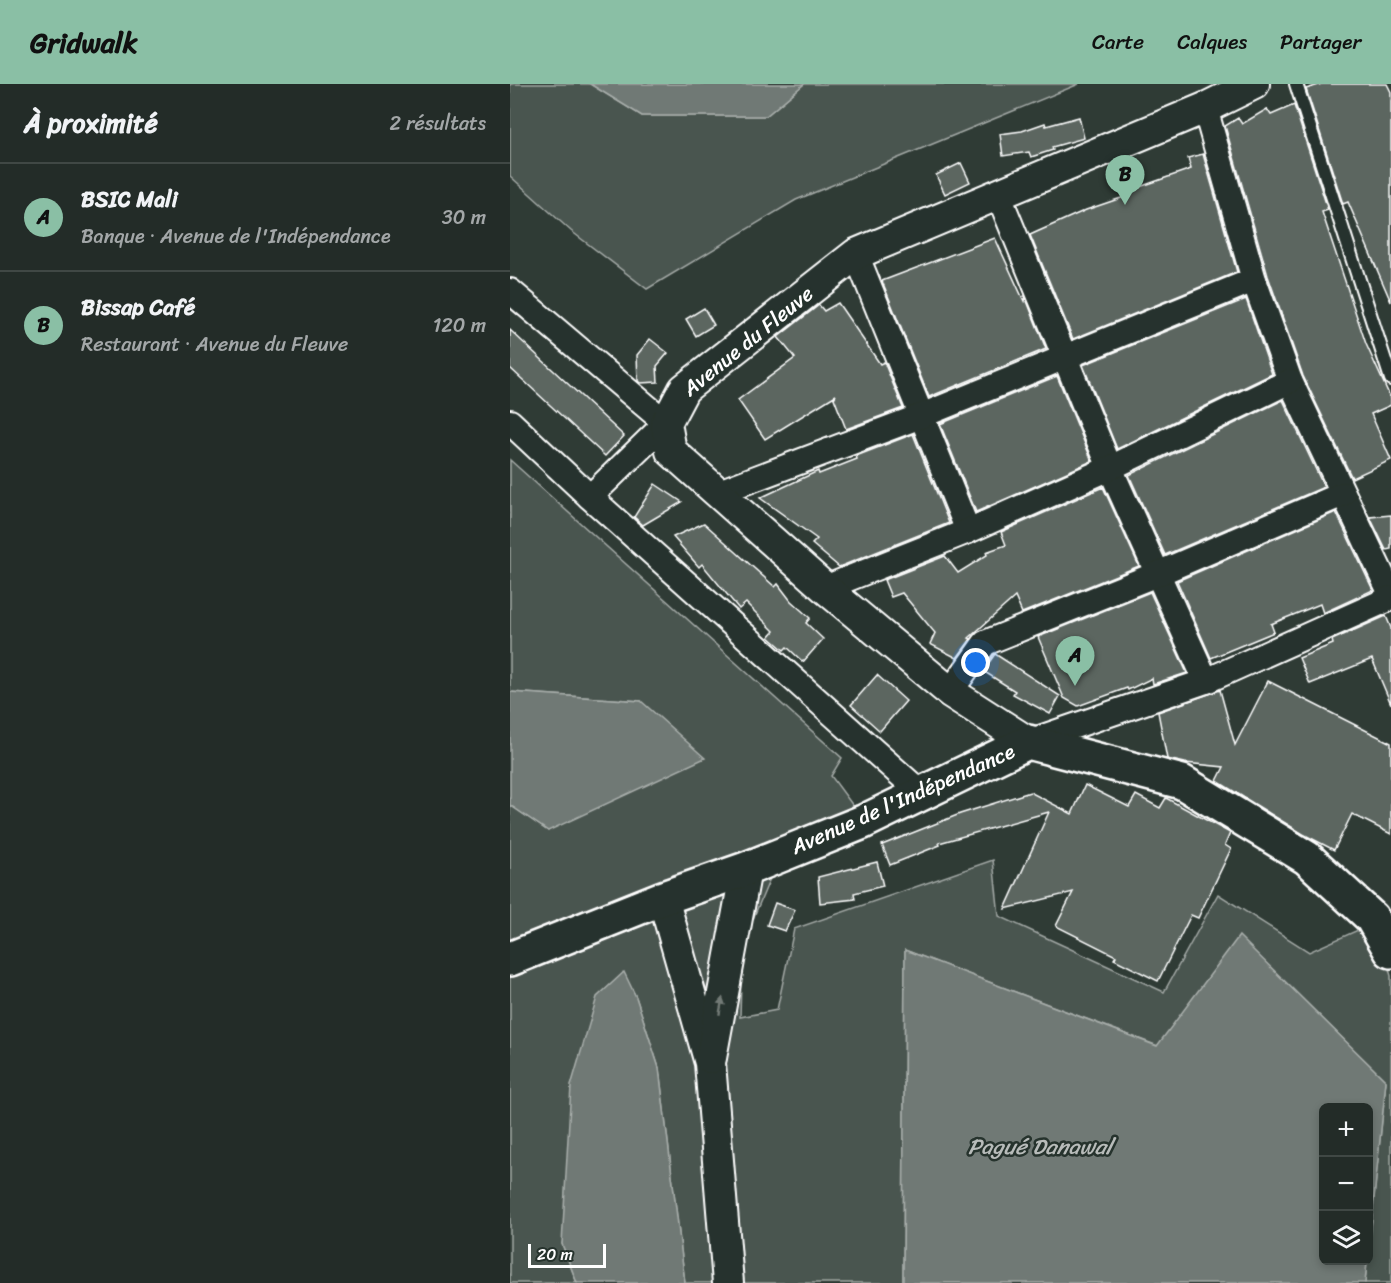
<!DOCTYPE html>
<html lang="fr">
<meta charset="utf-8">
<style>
:root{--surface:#232c28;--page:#2b3430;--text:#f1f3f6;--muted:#a3a7a8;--line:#404845;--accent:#8abfa5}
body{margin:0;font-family:Sriracha,sans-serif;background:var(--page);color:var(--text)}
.controls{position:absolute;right:18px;bottom:18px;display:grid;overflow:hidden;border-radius:9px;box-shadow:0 3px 9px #0003}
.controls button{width:54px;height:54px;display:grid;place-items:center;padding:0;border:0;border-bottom:2px solid var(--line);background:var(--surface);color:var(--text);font:30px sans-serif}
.scale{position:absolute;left:18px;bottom:15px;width:78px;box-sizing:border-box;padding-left:6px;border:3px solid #fff;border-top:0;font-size:16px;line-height:21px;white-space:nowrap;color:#fff;-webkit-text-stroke:4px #26332d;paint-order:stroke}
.you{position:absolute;left:466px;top:579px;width:21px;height:21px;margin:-15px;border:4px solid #fff;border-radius:50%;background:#1a73e8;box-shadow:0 0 0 9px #1a73e833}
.badge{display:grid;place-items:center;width:39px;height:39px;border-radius:50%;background:var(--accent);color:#111;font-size:20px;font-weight:700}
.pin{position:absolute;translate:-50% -50px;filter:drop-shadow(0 2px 3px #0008)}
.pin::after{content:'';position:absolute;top:32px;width:21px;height:18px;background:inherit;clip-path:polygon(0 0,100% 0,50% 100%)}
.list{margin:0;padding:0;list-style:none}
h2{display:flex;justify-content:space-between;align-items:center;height:78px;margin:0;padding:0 24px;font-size:26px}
h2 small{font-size:20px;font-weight:400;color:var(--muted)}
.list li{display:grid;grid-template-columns:39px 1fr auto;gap:18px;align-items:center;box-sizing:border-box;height:108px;padding:0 24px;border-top:2px solid var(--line)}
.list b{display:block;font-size:22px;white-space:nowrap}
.list p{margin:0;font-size:20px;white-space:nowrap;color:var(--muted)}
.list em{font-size:20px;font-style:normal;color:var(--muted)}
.icon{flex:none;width:33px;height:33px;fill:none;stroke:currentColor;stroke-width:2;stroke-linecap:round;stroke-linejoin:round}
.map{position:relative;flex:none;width:881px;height:1199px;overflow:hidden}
header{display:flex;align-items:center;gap:36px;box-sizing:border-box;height:84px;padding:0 30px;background:var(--accent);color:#111}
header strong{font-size:28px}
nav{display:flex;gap:33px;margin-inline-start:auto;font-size:21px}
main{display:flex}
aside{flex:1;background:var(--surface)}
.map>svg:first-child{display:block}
</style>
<header>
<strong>Gridwalk</strong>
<nav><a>Carte</a><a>Calques</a><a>Partager</a></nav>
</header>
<main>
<aside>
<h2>À proximité<small>2 résultats</small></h2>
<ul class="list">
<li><span class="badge">A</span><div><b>BSIC Mali</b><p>Banque · Avenue de l'Indépendance</p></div><em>30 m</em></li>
<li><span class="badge">B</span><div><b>Bissap Café</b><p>Restaurant · Avenue du Fleuve</p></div><em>120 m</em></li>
</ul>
</aside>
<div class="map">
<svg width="881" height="1199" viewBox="0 0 881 1199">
<rect width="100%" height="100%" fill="#2f3b35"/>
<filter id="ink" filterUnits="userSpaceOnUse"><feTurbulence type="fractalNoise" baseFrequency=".0167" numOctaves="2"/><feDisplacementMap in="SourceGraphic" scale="12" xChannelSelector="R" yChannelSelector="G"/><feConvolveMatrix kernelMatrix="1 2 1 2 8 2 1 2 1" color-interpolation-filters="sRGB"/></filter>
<g filter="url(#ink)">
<g fill="#4a544f" stroke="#a4aaa7" stroke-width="1.5">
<polygon points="0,0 80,0 132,32 256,32 294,0 569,0 286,116 137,205 61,147 0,92"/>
<polygon points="0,376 332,674 321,692 352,734 272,766 232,861 230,933 267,926 284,845 483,776 489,832 654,908 708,810 799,868 866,838 881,892 881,1199 855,1199 876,997 729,853 648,962 395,866 393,1199 175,1199 149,984 126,913 113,889 52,1160 67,1199 0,1199 0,721 38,747 131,617 0,608"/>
</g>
<g fill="#707975" stroke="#a9afac" stroke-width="1.5">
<polygon points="80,0 294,0 256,32 132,32"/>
<polygon points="0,608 131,617 195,674 38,747 0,721"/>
<polygon points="729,852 876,997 859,1164 858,1024 814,1024 814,1176 857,1177 855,1199 393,1199 395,866 647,962"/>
<polygon points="114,888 126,913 149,984 175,1199 67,1199 52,1160 61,1002 87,913"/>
</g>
<g fill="#5b6661" stroke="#fff" stroke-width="1.5">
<polygon points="812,0 877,0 881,8 881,218 838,118 833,120 796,5"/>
<polygon points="784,21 818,126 812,128 856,260 881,315 881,321 861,330 881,376 842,394 793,292 758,192 715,42 728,34 732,40 757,25 761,31"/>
<polygon points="569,33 574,54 542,63 543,66 521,73 519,68 493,72 490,50 512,47 535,39 536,42"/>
<polygon points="693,70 727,188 563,255 520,151 576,126 620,111 618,107 681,85 678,74"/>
<polygon points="451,79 460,98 435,110 426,91"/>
<polygon points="485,154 514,217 515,212 536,265 419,313 372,197"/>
<polygon points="736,215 762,290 607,365 573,281"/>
<polygon points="328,219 370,280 374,278 393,324 336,345 324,314 326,311 255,355 228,316 285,274 268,253 309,221 314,227"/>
<polygon points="194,224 204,241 186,252 176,235"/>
<polygon points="0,246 114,352 95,372 0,284"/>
<polygon points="140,255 158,269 147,282 148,298 130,299 128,297 127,271"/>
<polygon points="547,292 582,377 466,428 430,340"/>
<polygon points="773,316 814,403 655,471 619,391"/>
<polygon points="403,350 439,439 329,483 302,460 307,455 250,414 308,387 309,390 347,375 346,372"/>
<polygon points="145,400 172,418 133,441 124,433"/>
<polygon points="593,403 629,482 512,529 505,513 459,554 461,555 447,574 420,560 425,549 392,509 381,513 374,496 435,472 448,489 477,471 476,468 496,461 491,448"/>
<polygon points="826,428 863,506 813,529 810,520 761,540 764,548 701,574 667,497"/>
<polygon points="881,431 881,465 876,466 860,433"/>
<polygon points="194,439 265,503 268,500 281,517 300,534 296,539 313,555 293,578 277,563 274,566 259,553 264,547 236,519 229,525 192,480 189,483 163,453"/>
<polygon points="640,508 677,589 643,600 642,594 618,606 617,604 568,622 554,614 528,553"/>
<polygon points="876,532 881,544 881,620 862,575 800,600 789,574 823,560 822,556"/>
<polygon points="485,570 550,612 540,630 503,610 505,607 473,587"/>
<polygon points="367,591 396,617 370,647 341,621"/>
<polygon points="758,597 881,659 881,750 842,730 824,766 793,750 707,697 714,683 675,679 657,675 648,628 710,606 725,661"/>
<polygon points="575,701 619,723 626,711 650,724 656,714 720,749 715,761 721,765 688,834 681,831 648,897 604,875 606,872 546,842 563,808 495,825 539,728 429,759 430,761 380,781 372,761 450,730 520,708 562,730"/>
<polygon points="367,778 373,802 344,809 345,815 310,819 308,793"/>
<polygon points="265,819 285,826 275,847 257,841"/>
</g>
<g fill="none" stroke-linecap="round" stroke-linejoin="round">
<g stroke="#fff" stroke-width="16">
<polyline id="service" points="786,0 881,295"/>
</g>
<g stroke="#fff" stroke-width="28">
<g id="minor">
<polyline points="695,24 744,196 780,297 881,510"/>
<polyline points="489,112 600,384 696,597"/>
<polyline points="346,170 458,447"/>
<polyline points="0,207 156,339 80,413"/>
<polyline points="0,338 80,413 411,709"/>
<polyline points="209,408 411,332 744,196"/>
<polyline points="315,504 458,447 600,384 780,297"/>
<polyline points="440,608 475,559 647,490 833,410"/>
<polyline points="518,658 696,597 881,514"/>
</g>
</g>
<g stroke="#fff" stroke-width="34">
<g id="tertiary">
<polyline points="518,658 440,608 315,504 161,367 156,339 174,305 346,170 695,24 744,0"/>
<polyline points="153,814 200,979 218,1199"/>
<polyline points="201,974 236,785"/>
</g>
</g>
<g stroke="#fff" stroke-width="38">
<polyline id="secondary" points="0,875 153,814 236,785 353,738 518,658 672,698 797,774 862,834 881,867"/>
</g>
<use href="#service" stroke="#26332d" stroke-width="12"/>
<use href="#minor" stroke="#26332d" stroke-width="24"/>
<use href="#tertiary" stroke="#26332d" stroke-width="30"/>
<use href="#secondary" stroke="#26332d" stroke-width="33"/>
</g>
<defs><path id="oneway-solid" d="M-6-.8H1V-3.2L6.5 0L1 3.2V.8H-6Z" transform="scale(1.5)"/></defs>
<use fill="#727a76" href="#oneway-solid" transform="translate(211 922) rotate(-79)"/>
</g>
<g text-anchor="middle" stroke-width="5" stroke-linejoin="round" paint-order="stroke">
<g font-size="21" fill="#fff" stroke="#26332d">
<text transform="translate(238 257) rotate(-39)" y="7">Avenue du Fleuve</text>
<text transform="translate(393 715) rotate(-24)" y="7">Avenue de l'Indépendance</text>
</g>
<g font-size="22" font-style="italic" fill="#b8bcba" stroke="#26332d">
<text x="530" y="1070">Pagué Danawal</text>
</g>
</g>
</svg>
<div class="controls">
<button>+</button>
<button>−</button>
<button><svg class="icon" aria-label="layers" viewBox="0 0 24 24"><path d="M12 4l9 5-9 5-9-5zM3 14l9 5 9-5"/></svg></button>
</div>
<div class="scale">20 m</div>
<div class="you"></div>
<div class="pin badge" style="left:565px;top:602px">A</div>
<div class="pin badge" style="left:615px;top:121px">B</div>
</div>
</main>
